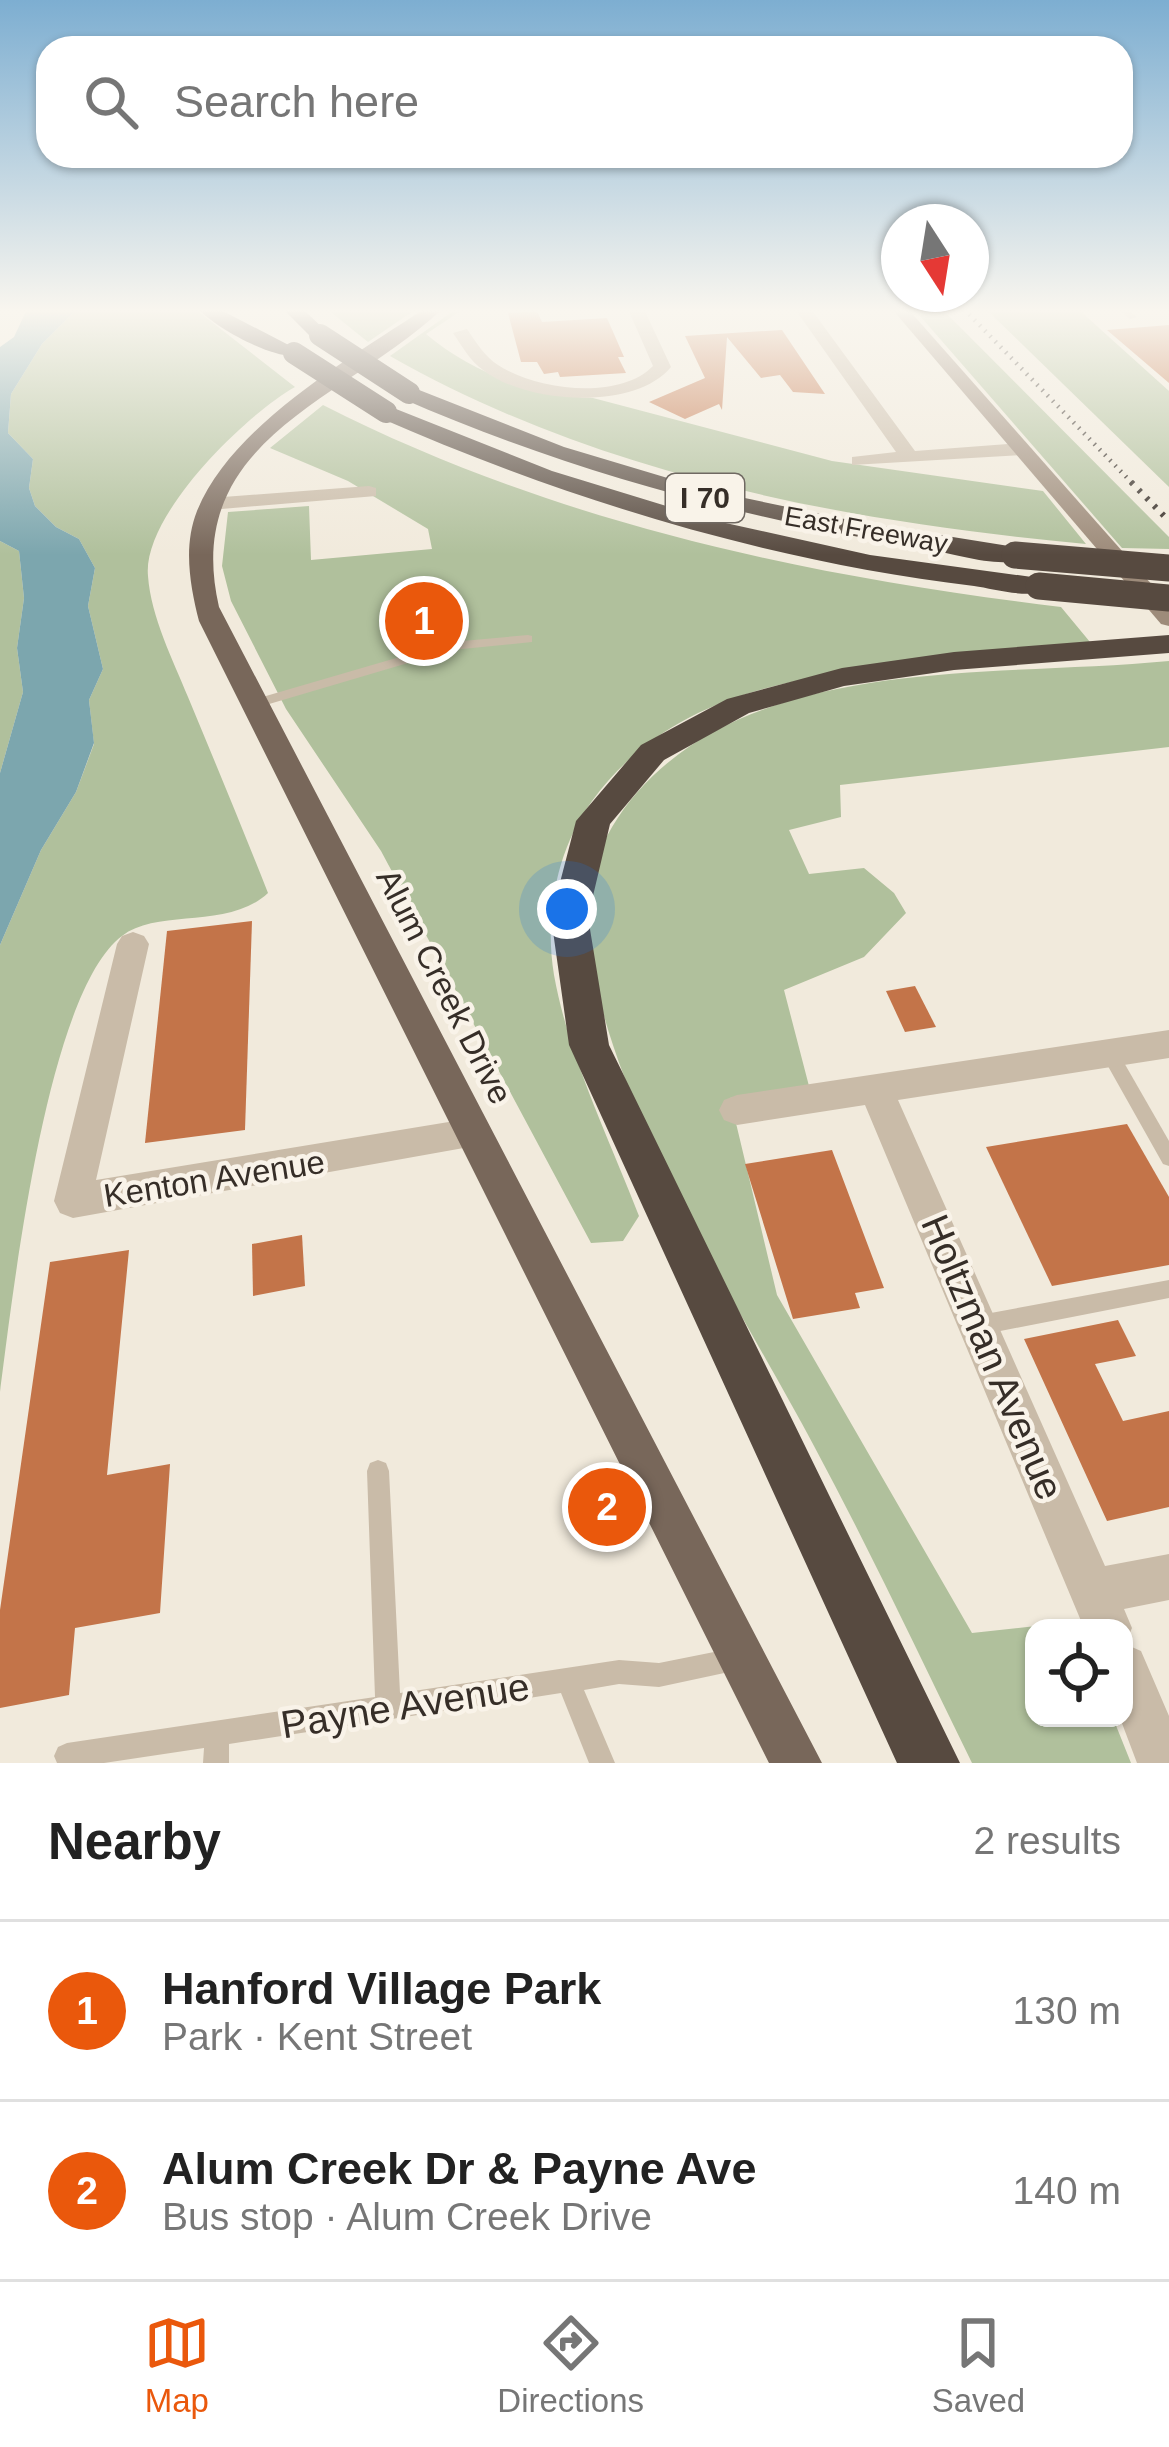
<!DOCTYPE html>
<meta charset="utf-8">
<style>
:root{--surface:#fff;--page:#f6f6f6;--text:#222;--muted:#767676;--line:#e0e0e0;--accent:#ea580c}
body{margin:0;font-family:Helvetica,sans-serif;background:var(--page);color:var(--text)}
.controls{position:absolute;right:36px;bottom:36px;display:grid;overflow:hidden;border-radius:24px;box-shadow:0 3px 9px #0004}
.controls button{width:108px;height:108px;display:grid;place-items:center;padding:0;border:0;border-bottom:3px solid var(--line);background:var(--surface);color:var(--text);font:60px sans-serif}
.compass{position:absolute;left:881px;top:204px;width:108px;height:108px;border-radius:50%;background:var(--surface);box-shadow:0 3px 9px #0004;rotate:168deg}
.you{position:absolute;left:567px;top:909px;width:42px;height:42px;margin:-30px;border:9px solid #fff;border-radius:50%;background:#1a73e8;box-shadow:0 0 0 18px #1a73e833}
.badge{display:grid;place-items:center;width:78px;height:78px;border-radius:50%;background:var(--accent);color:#fff;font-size:39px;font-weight:700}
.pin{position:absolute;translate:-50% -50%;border:6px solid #fff;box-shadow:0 3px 12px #0006}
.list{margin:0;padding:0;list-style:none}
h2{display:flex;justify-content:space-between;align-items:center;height:156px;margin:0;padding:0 48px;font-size:51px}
h2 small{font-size:39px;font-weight:400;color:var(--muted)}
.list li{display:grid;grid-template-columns:78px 1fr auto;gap:36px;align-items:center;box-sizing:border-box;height:180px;padding:0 48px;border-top:3px solid var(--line)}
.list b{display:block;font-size:45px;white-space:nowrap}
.list p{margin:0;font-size:39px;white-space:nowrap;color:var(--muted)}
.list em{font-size:39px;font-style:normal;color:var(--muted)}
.icon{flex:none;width:66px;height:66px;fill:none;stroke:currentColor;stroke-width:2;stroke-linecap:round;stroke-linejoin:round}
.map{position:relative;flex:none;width:1169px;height:1763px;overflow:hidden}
.search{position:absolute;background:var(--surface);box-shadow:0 3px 9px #0004;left:36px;right:36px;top:36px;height:132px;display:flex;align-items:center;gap:30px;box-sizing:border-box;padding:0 42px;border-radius:36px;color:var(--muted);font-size:45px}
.sheet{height:516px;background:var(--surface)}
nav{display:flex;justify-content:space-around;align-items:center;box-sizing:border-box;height:168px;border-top:3px solid var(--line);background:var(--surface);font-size:33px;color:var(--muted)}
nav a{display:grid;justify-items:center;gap:6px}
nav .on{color:var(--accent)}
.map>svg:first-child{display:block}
</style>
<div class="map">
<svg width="1169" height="1763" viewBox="0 0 1169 1763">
<rect width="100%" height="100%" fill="#f1eadc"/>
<g fill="#b0c09c">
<path d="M77 309H195L295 387C245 415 142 516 148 576 151 617 173 660 188 697 215 762 242 827 268 893 229 930 158 908 122 936 46 993 13 1294 0 1392V945L41 850 76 792 94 744 89 700 103 669 88 606 95 568 79 539 56 527 35 506 29 488 33 459 8 433 11 394 42 344Z"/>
<polygon points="327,309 416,309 368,342"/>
<path d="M456 309H519L459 312 426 334C472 373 533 395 593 398L832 461 1043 491 1086 544C845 521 603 477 390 356Z"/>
<polygon points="914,309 942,309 1169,537 1169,549 1122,548"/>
<polygon points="986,309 1078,309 1169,391 1169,487"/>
<path d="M323 405C555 523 805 576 1061 607L1090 642C1030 649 969 656 908 664 787 678 669 696 592 801 557 849 544 915 554 975 569 1058 609 1138 639 1216L623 1241 591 1243 381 851 286 709 231 601 222 566 228 512 309 506 311 560 432 549 428 529 348 481 270 448Z"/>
<polygon points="0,541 19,551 24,598 17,648 23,692 0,773"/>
<path d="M1169 661V747L840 785 841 817 789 830 809 874 864 868 894 893 906 913 864 957 784 990 809 1086 730 1098 777 1295 972 1633 1054 1624 1063 1628H1034V1718H1113L1131 1763H972C920 1657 870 1550 814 1446 739 1305 583 1065 588 907 590 831 651 765 715 731 845 661 1025 675 1169 661Z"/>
</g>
<polygon fill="#7ca6ae" points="27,309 77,309 42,344 11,394 8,433 33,459 29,488 35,506 56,527 79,539 95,568 88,606 103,669 89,700 94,743 76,792 41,850 0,945 0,773 23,692 17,648 24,598 19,551 0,541 0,347 14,337"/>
<g fill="#c37449">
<polygon points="537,311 542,322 607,318 624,357 618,357 626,373 560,377 558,372 544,374 537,362 521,362 508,313"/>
<polygon points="1169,325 1169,383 1107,330"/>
<polygon points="782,330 825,394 793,392 780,375 761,378 727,337 722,410 719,404 685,419 649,402 705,378 685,336"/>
<polygon points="252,921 245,1130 145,1143 167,931"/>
<polygon points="915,986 936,1027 905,1032 886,991"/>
<polygon points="1127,1124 1169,1197 1169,1265 1052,1286 986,1147"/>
<polygon points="832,1150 884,1288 855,1293 860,1308 793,1319 745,1164"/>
<polygon points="302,1235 305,1286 253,1296 252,1244"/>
<polygon points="129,1250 107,1475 170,1464 160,1613 75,1628 69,1695 0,1708 0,1610 50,1262"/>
<polygon points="1118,1320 1136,1356 1095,1364 1123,1421 1169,1411 1169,1507 1107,1521 1024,1339"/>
</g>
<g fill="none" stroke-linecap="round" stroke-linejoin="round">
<g fill="#c9bba8" fill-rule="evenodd">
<polygon points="1119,309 1127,309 1137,317 1130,319"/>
<polygon points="528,635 532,636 532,642 452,650 259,707 254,708 248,704 249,701 451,642"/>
<polygon points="1109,1045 1115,1047 1169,1141 1169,1166 1163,1164 1100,1052 1103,1047"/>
<polygon points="1169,1280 1169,1298 980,1335 973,1332 970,1325 973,1318 980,1315"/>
<polygon points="378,1460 386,1463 389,1471 400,1693 619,1660 659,1663 734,1648 743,1651 746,1660 743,1669 659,1687 619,1684 584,1690 615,1763 589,1763 561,1693 229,1744 229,1763 203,1763 204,1748 104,1763 57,1763 54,1756 58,1747 67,1743 375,1697 367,1471 370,1463"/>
</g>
<g fill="#c9bba8" fill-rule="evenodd">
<path d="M628 309H644L671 367C635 411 526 404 483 370 470 361 462 346 453 333L467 329C476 342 485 357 498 365 536 390 619 401 653 366Z"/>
<polygon points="795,309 811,309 915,451 1022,443 1032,449 1022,455 852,465 852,457 896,452"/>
<polygon points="369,486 376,488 376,496 210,510 200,504 210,498"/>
<polygon points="133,932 144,936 149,944 96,1180 473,1118 486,1122 491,1133 486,1144 73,1218 60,1213 54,1201 117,944 122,936"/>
<polygon points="1169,1030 1169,1058 898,1100 1105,1566 1169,1554 1169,1600 1124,1609 1132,1628 1125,1644 1141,1651 1169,1716 1169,1763 1137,1763 1120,1718 1124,1718 1124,1628 1084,1628 865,1105 737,1125 724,1120 719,1110 724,1100 737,1095"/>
</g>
<polygon fill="#9d8b7a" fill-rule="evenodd" points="892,309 908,309 1169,604 1169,626 1161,624"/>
<path fill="#78675a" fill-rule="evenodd" d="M424 309H442C347 400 180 438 219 607L822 1763H769L199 621C190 586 183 546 197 511 232 425 349 359 424 309Z"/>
<g fill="#574a40" fill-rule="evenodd">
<path d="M199 309H219L304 353C285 367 213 327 199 309Z"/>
<polygon points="283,309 303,309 330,335 313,339"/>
<path d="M409 386 564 447 711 491 859 522 1015 547 1028 555C1011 572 955 554 931 550 748 519 572 473 401 398L398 393Z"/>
<path d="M386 405 552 471 712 520 870 555 1039 578 1053 586C1037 602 996 589 974 586 767 561 568 500 378 417L375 412Z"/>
<polygon points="1169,635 1169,653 954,670 844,686 749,713 664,760 610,824 588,917 609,1045 960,1763 897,1763 569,1045 551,917 576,821 641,745 727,699 842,668 954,652"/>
</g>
<polyline stroke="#362e28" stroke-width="4.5" stroke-dasharray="1.5 6" stroke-linecap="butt" points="964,309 1134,485"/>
<polyline stroke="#362e28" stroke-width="6" stroke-dasharray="3 8" stroke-linecap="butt" points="1131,482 1169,521"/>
<g stroke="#574a40" stroke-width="22">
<polyline points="320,335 409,393"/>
<polyline points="294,353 386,412"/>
</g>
<g stroke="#574a40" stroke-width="27">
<polyline points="1015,555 1169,568"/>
<polyline points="1039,586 1169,598"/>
</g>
</g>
<linearGradient id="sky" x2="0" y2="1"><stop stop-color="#7daed1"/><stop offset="0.56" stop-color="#f9f6ef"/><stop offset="1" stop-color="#f9f6ef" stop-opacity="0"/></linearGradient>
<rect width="1169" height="555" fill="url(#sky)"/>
<g text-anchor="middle" stroke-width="9" stroke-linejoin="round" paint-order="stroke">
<g font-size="27" fill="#362e28" stroke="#f9f3e9">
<text transform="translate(866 530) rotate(10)" y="9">East Freeway</text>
</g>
<rect fill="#f9f3e9" stroke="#706962" stroke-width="3" x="666" y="474" width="78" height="48" rx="9"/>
<g font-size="30" font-weight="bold" fill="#362e28">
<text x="705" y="508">I 70</text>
</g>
<g font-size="33" fill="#362e28" stroke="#f9f3e9">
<text transform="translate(445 986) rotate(63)" y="12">Alum Creek Drive</text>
<text transform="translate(214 1178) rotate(-9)" y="12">Kenton Avenue</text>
</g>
<g font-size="39" fill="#362e28" stroke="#f9f3e9">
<text transform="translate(993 1357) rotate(67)" y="14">Holtzman Avenue</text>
<text transform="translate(405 1705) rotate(-9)" y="14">Payne Avenue</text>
</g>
</g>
</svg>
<div class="controls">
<button><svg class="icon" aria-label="locate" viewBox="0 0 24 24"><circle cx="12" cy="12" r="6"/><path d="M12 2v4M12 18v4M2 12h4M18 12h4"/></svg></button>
</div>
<svg class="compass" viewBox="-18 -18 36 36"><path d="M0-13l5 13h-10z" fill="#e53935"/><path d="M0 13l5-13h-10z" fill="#767676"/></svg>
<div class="you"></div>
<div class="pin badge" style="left:424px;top:621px">1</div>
<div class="pin badge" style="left:607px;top:1507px">2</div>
<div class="search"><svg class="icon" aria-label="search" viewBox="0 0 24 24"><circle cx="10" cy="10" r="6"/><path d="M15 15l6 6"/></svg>Search here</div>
</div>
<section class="sheet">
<h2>Nearby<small>2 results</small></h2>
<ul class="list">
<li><span class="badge">1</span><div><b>Hanford Village Park</b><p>Park · Kent Street</p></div><em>130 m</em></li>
<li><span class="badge">2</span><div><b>Alum Creek Dr &amp; Payne Ave</b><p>Bus stop · Alum Creek Drive</p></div><em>140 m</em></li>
</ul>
</section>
<nav>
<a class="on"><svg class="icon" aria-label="map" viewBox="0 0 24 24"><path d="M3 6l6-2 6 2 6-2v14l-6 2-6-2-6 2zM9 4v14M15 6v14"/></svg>Map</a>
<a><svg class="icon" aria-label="directions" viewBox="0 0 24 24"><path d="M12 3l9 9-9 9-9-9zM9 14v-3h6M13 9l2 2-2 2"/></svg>Directions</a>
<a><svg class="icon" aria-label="saved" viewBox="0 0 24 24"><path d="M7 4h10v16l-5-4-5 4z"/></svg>Saved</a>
</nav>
